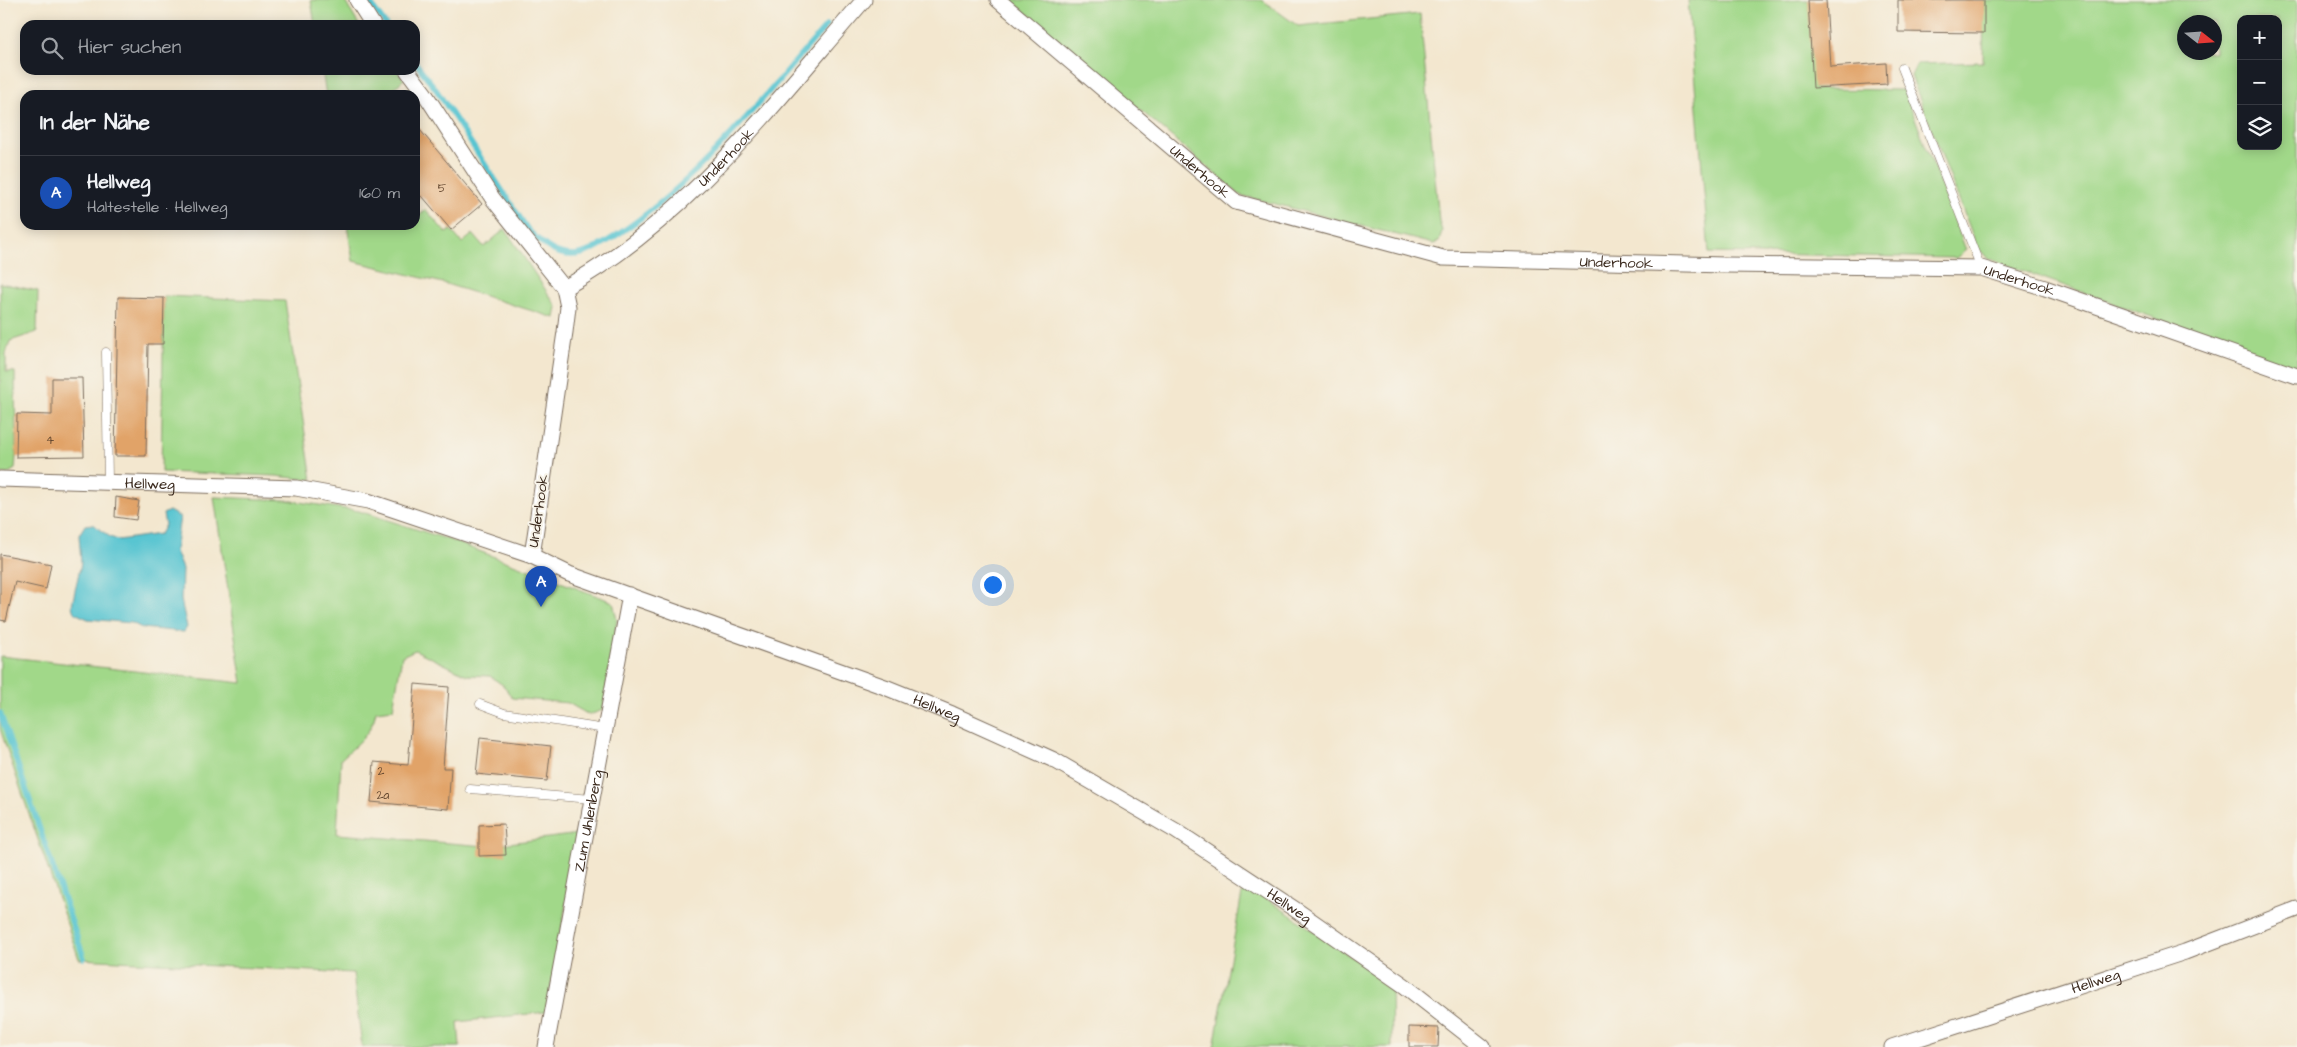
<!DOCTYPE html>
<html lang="de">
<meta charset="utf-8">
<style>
:root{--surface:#171b24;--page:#242831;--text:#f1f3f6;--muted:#9ea1a6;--line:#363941;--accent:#8c9099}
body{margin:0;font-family:"Architects Daughter",sans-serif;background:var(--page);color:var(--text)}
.controls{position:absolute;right:15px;top:15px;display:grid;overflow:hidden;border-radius:10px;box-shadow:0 2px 12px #0003}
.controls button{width:45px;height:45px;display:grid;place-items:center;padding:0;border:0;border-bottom:1px solid var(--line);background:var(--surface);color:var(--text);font:25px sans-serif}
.compass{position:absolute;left:2177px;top:15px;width:45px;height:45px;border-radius:50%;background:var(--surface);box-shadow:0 2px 12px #0003;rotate:107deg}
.you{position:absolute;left:992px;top:584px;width:18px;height:18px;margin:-12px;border:4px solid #fff;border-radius:50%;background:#1a73e8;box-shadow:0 0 0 8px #1a73e833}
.badge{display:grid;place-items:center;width:32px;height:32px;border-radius:50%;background:var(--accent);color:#fff;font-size:16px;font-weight:700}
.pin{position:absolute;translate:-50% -41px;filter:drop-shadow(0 1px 2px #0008)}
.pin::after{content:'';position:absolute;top:26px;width:18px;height:15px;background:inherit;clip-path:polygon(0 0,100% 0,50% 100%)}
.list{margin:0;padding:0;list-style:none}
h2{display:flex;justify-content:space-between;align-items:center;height:65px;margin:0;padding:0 20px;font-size:21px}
h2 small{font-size:16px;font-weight:400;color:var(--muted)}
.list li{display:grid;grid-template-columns:32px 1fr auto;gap:15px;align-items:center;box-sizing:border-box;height:75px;padding:0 20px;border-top:1px solid var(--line)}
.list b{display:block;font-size:19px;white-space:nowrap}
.list p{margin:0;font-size:16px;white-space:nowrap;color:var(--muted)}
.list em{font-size:16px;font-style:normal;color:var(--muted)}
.icon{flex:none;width:28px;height:28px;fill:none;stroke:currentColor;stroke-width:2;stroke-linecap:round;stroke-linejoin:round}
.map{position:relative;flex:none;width:2297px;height:1047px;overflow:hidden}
.search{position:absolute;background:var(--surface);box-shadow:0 2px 12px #0003;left:20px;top:20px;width:400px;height:55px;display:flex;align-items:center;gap:12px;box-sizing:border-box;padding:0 18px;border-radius:15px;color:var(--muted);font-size:19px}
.panel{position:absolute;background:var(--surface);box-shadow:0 2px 12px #0003;left:20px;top:90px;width:400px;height:140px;border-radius:15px}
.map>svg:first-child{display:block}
</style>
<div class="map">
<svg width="2297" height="1047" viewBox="0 0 2297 1047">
<rect width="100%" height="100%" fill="#f7f3e8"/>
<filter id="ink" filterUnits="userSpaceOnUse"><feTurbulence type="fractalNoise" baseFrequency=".02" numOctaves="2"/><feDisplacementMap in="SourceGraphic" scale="10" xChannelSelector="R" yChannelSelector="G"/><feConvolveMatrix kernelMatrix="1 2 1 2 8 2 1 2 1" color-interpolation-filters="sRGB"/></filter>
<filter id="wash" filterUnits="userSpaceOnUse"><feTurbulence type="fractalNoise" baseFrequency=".0096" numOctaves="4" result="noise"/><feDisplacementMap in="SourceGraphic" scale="20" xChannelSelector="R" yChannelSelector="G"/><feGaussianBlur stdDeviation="1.12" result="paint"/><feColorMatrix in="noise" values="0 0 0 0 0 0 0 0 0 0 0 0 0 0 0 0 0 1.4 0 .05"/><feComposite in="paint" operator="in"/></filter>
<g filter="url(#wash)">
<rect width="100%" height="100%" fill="#f3e7cf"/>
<g fill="#a1d889" stroke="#6e8154" fill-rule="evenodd">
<polygon points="311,0 344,0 359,25 315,25"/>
<polygon points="1011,0 1262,0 1298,26 1420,14 1439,221 1442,231 1439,242 1433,244 1240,195"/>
<polygon points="1688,0 1809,0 1814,89 1904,90 1966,250 1956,258 1709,253"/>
<path d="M1984 0H2297V369L1990 259 1978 249 1911 76 1917 64 1983 62ZM2241 19H2278V146H2241ZM2184 22H2214V52H2184Z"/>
<polygon points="322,70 396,70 404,79 387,95 326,95"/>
<polygon points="426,210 446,233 451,230 462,243 473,234 484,247 505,229 557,307 555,318 443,283 353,261 347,225 415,225 415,219"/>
<polygon points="0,283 38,291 37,332 10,341 6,354 6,372 15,372 16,457 15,469 7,474 0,473"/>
<polygon points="164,296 285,301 312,480 276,476 161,472"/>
<path d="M214 497 286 500 359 511 450 540 613 602 617 620 603 710 589 715 568 703 512 698 504 686 490 676 467 675 415 650 402 656 393 709 376 711C372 734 357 744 341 759L337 834 486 846 579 834 546 1012 458 1022 460 1047H362L353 973 79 959 0 729V656L242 683Z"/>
<polygon points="1244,883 1391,984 1392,1047 1214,1047"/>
</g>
<polygon fill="#59c5d1" stroke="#4a7878" points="169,511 180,517 175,551 182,569 181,600 187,627 184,632 142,628 132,623 88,619 77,614 73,610 72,605 81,563 79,535 85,525 93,524 110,537 118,540 160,534 165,525 163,514"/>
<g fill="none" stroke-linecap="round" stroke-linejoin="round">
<g stroke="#59c5d1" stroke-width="5.5">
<polyline points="368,0 386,25"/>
<path d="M415 62 435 88 528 230C543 245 558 259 581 254 594 251 606 242 617 235 699 181 762 98 827 25"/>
<polyline points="0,713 84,958"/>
</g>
</g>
<g id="blocks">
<g fill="#e1a367">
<polygon points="1808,0 1826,0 1830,67 1886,63 1887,84 1813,88"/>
<polygon points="1898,0 1984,0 1984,33 1898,32"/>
<polygon points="415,124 482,204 451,230 422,196 415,201"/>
<polygon points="118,297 164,298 163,344 148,344 146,456 115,456"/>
<polygon points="52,378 82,378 84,456 16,457 17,414 52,415"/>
<polygon points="116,497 139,501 136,520 115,517"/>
<polygon points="0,554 51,564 46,589 15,582 6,621 0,620"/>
<polygon points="415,684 449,687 443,768 451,768 448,809 371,802 374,762 408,765"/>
<polygon points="480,738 551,746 547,781 476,774"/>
<polygon points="504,824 506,855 479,856 479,825"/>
<polygon points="1409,1027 1439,1028 1438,1047 1409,1047"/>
</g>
</g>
</g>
<g filter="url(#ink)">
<use href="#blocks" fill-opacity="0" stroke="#7b6c5c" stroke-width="1"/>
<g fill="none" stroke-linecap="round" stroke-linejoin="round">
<g stroke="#7b6c5c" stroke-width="9">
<g id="lane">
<polyline points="1902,68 1981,268"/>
<polyline points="106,352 108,481"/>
<polyline points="480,704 504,713 605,729"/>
<polyline points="470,789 592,799"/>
</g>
</g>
<g stroke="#7b6c5c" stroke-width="17">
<g id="street">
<polyline points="357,0 373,25"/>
<path id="s1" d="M998 0 1236 202 1443 258 1725 265 1981 268 2045 288 2297 376"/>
<polyline points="407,70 425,94 493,199 564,288 568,307 565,332 532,556"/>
<path id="s2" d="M564 288C686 221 774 103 864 0"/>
<path id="s3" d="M0 479 296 488 368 501 532 556 569 574 885 687 952 714 1054 760 1176 831 1296 910 1405 986 1483 1047"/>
<path id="s4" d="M546 1047 630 595"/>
<path id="s5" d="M1892 1047 2185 952 2297 909"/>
</g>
</g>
<use href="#lane" stroke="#fff" stroke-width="8"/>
<use href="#street" stroke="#fff" stroke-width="15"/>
</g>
</g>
<g text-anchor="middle" stroke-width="4" stroke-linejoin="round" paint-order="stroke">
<g font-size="12" fill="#644830">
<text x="442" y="192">5</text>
<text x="50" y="444">4</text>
<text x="381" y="775">2</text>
<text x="383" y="799">2a</text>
</g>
<g font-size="15" fill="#3b2a1e" stroke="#f7f3e8">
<text dy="5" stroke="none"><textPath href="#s2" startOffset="209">Underhook</textPath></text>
<text dy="5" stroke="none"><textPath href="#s1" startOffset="265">Underhook</textPath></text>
<text dy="5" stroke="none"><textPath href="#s1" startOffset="700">Underhook</textPath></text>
<text dy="5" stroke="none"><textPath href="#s1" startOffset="1105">Underhook</textPath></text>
<text dy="5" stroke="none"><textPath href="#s3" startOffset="150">Hellweg</textPath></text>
<text transform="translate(538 511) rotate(-82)" y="5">Underhook</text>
<text dy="5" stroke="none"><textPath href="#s3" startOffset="975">Hellweg</textPath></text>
<text dy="5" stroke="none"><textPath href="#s4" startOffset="230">Zum Uhlenberg</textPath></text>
<text dy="5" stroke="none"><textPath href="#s3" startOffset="1380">Hellweg</textPath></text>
<text dy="5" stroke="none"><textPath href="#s5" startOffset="214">Hellweg</textPath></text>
</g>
</g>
</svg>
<div class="controls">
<button>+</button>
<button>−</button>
<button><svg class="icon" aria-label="layers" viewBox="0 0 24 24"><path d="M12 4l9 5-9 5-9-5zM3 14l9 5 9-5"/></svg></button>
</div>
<svg class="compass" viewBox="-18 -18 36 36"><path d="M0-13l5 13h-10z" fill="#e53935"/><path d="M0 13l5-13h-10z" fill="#9ea1a6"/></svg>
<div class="you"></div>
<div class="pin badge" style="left:541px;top:607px;background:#1a4fb4">A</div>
<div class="search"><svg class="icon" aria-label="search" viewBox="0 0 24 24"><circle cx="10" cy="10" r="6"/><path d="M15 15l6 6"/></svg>Hier suchen</div>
<section class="panel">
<h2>In der Nähe<small></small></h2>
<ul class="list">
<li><span class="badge" style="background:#1a4fb4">A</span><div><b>Hellweg</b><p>Haltestelle · Hellweg</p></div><em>160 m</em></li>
</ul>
</section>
</div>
